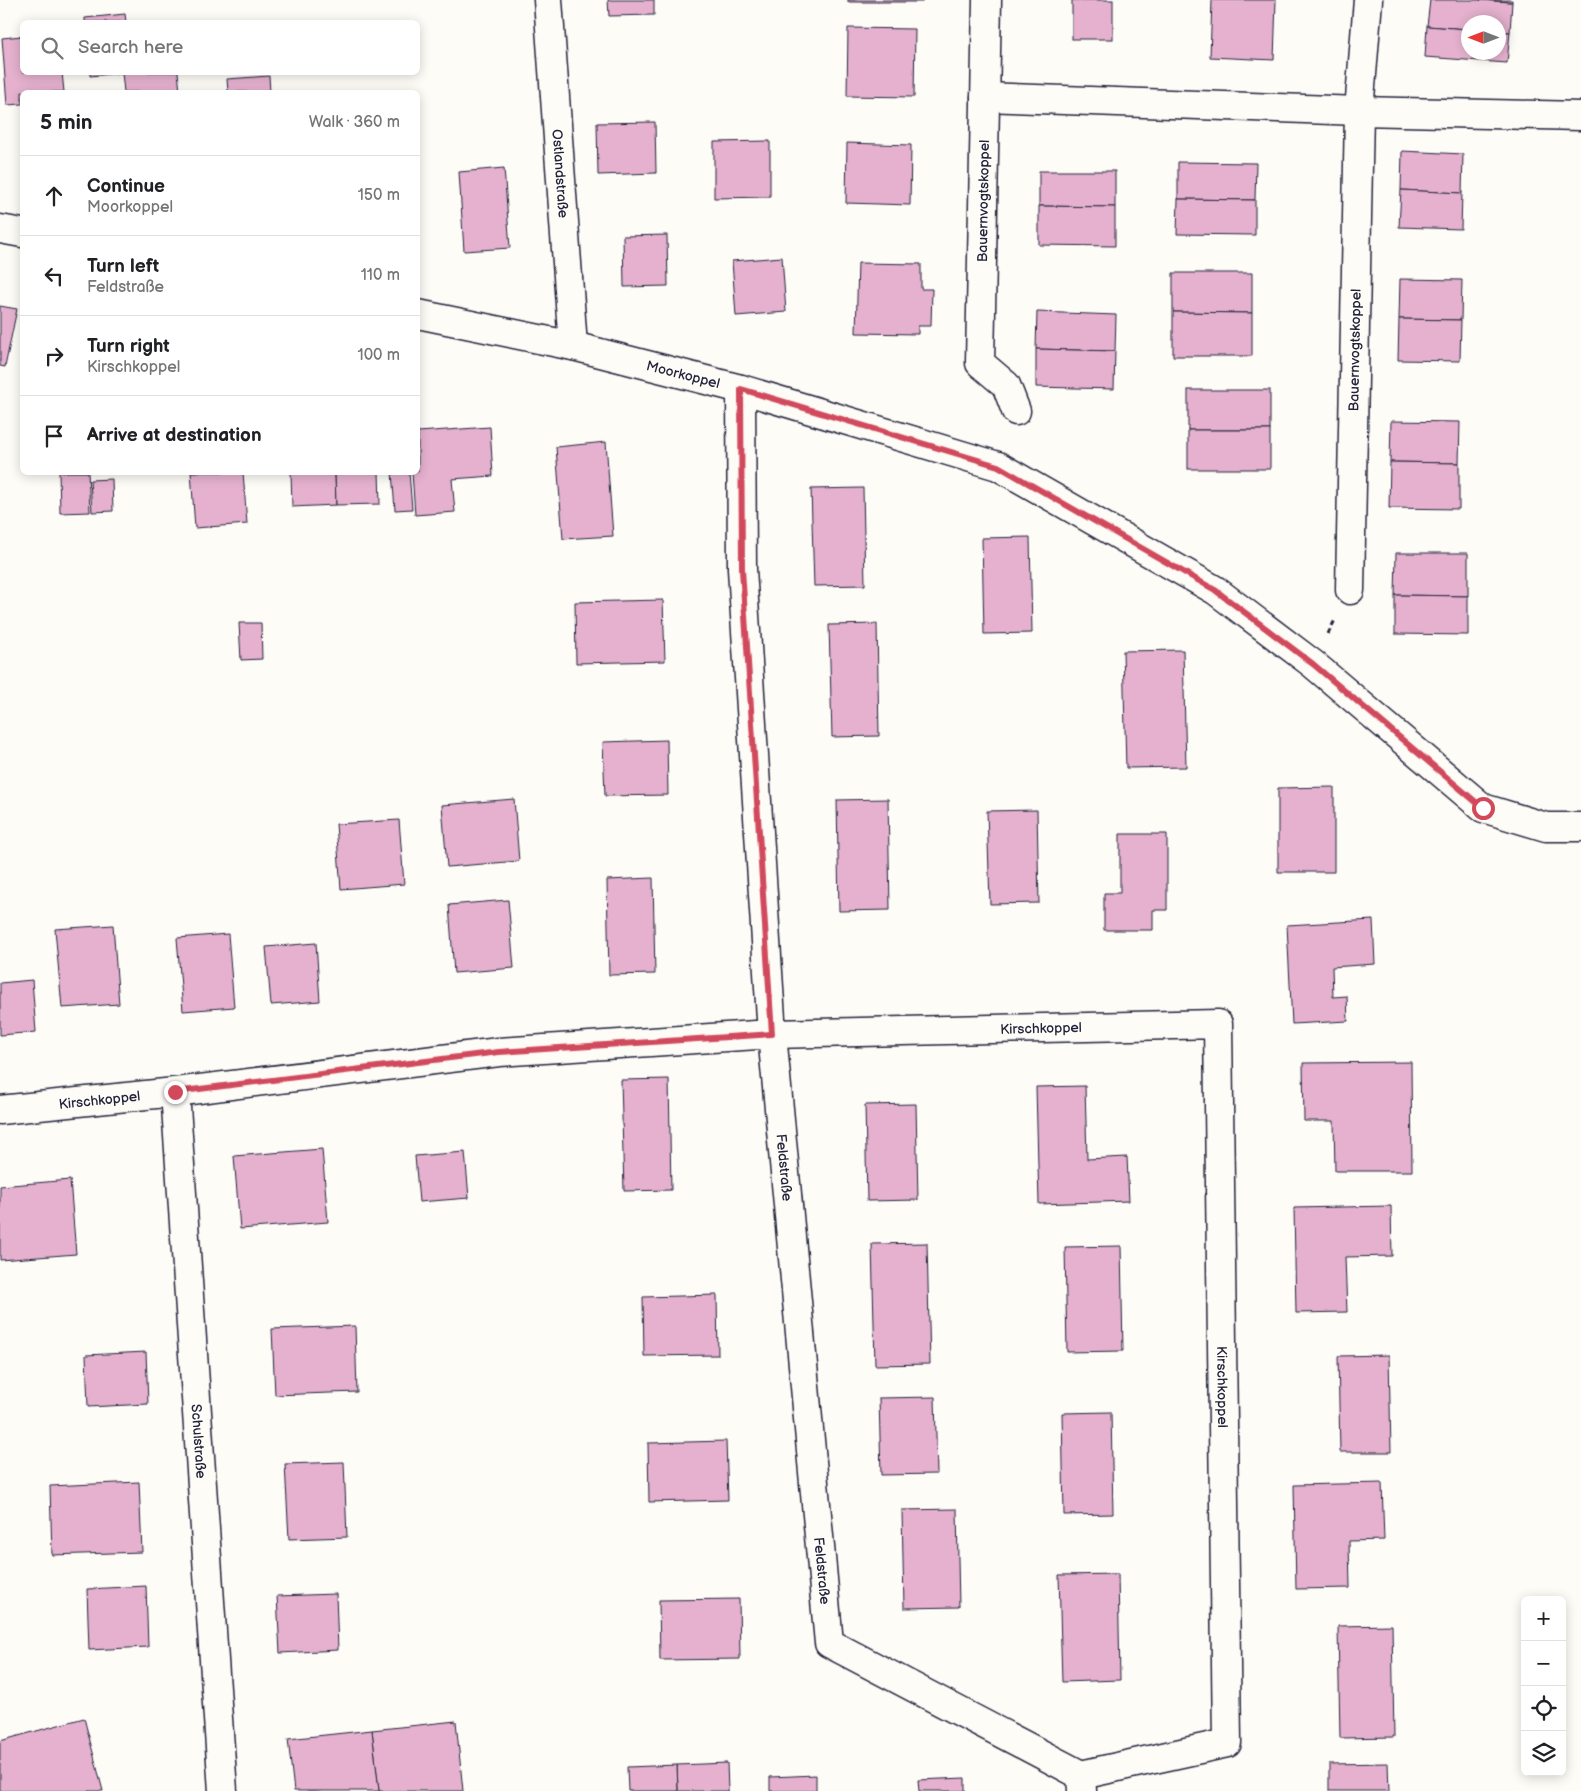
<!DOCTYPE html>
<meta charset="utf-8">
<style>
:root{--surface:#fff;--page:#f2f2f2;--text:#202124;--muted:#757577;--line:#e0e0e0}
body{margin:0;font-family:"Balsamiq Sans",sans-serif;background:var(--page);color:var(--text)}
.controls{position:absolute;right:15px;bottom:15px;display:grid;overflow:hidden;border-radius:8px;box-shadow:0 2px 12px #0003}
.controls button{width:45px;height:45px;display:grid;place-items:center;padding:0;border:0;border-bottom:1px solid var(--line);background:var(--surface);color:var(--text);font:25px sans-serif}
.compass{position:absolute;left:1461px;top:15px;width:45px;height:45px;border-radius:50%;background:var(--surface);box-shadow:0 2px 12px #0003;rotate:270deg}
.stop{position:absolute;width:15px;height:15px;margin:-11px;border:4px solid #d1495b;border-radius:50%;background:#fff}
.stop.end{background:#d1495b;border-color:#fff;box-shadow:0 1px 5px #0008}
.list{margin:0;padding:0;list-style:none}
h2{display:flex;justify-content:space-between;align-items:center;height:65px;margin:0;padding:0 20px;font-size:21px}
h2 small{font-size:16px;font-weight:400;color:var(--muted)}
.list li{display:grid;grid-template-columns:32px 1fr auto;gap:15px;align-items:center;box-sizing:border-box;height:80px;padding:0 20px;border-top:1px solid var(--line)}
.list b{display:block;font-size:19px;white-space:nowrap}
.list p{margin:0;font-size:16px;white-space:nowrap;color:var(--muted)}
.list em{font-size:16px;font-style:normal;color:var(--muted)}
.icon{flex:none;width:28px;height:28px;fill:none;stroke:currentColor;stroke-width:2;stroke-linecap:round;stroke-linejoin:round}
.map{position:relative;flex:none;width:1581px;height:1791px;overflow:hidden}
.search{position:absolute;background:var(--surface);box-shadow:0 2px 12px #0003;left:20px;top:20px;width:400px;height:55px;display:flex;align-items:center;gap:12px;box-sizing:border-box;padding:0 18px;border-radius:8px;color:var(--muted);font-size:19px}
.panel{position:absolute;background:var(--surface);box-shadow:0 2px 12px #0003;left:20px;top:90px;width:400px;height:385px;border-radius:8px}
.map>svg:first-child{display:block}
</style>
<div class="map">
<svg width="1581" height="1791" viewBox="0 0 1581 1791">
<rect width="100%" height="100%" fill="#fdfcf7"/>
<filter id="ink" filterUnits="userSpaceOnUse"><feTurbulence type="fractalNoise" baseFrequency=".02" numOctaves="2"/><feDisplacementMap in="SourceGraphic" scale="10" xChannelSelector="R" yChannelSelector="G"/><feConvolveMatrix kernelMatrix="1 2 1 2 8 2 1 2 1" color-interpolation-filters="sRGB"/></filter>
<g filter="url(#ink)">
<g fill="#e5b1ce" stroke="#22223b">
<polygon points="608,0 654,0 654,15 609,16"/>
<rect x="848" y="0" width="74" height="2"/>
<rect x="1072" y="0" width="41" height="39"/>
<polygon points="1212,0 1276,0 1274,60 1210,57"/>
<polygon points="1430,0 1480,0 1512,2 1510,32 1498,32 1498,22 1468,22 1468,29 1427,26"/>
<polygon points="1480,0 1512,0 1512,2"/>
<polygon points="125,14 126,22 85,22 85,18"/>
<polygon points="1427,26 1468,29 1468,52 1498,52 1498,32 1510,32 1507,63 1425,57"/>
<polygon points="848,28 915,29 914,97 847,96"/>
<polygon points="22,36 22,72 62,72 64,92 22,92 22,104 7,105 2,38"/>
<polygon points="90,72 178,72 180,92 124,92 122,73 90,76"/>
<polygon points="269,76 270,92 228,92 227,79"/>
<polygon points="655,122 656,173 598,175 597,123"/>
<polygon points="770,141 770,197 714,198 714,142"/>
<polygon points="847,143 911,145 910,205 846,203"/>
<polygon points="1402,151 1463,154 1462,193 1401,190"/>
<polygon points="1178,162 1256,163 1255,200 1178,199"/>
<polygon points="504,168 510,248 464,251 459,172"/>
<polygon points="1039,171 1115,171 1115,207 1039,206"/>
<polygon points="1401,190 1462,193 1461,229 1399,227"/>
<polygon points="1178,199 1255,200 1255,235 1177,234"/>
<polygon points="1039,206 1115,207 1115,246 1039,245"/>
<polygon points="667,235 668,286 624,287 623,236"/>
<polygon points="782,257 786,312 736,316 732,261"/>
<polygon points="858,263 921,264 921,289 932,289 931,326 918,326 918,334 856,333"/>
<polygon points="1173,273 1252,273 1252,313 1173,312"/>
<polygon points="1400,279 1462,280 1461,320 1399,319"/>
<polygon points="0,306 17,309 5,367 0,366"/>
<polygon points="1037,312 1116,315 1115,351 1036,349"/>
<polygon points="1173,312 1252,313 1252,356 1173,356"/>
<polygon points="1399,319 1461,320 1460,361 1398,360"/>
<polygon points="1036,349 1115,351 1114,389 1036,387"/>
<rect x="1188" y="390" width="82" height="40"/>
<polygon points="1391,421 1460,422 1459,463 1390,462"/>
<polygon points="490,427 493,476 452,479 455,512 415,515 412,472 418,472 418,432"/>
<rect x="1188" y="430" width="82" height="39"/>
<polygon points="606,442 613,536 563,539 556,447"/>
<polygon points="1390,462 1459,463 1459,509 1389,508"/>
<polygon points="59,472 88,472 90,512 60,513"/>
<polygon points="191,472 243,472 247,524 195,528"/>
<polygon points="291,472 335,472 336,505 292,507"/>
<polygon points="335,472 379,472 380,504 336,505"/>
<polygon points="392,472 409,472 412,509 395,510"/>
<polygon points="112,479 113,511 92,512 90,480"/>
<polygon points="863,488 865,585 814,586 811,489"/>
<polygon points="1030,537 1032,633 984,634 982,538"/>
<polygon points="1396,553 1468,553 1468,596 1395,595"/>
<polygon points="1395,595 1468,596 1468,635 1395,634"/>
<polygon points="663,600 665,661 576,663 575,602"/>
<polygon points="239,623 261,623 262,659 241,660"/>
<polygon points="877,624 879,736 832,737 829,625"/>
<polygon points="1183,650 1186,767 1126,768 1123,651"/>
<polygon points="667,740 668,795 605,796 603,742"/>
<polygon points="1334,787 1334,872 1278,872 1278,788"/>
<polygon points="514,799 519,861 447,867 442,805"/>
<polygon points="888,799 890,910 839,911 837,800"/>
<polygon points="1037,810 1039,903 990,904 987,811"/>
<polygon points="399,820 404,884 341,889 336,824"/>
<polygon points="1120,834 1167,834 1167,910 1153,910 1153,930 1104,930 1104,893 1120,893"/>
<polygon points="653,878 655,974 609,975 607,880"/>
<polygon points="508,900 514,968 454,973 449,905"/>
<polygon points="1373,920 1375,964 1332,967 1333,997 1347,996 1348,1021 1292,1024 1287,925"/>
<polygon points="113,925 119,1004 62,1008 55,929"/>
<polygon points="228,934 234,1007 183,1011 177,938"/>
<polygon points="316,943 320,1001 271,1005 266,947"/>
<polygon points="32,980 36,1032 0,1035 0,983"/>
<polygon points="1411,1062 1412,1171 1335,1171 1334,1121 1304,1121 1303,1063"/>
<polygon points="669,1079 671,1190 624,1191 621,1080"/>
<polygon points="1085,1086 1087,1159 1127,1157 1129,1201 1039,1204 1036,1087"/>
<polygon points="916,1104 918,1200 867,1201 865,1105"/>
<polygon points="322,1149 328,1222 240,1229 234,1156"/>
<polygon points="465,1152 469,1198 419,1202 415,1156"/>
<polygon points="70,1180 76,1254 0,1260 0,1186"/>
<polygon points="1391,1206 1392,1256 1345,1257 1347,1312 1296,1313 1294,1208"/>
<polygon points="927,1243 930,1364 875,1365 872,1244"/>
<polygon points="1121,1246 1123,1351 1067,1352 1065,1247"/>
<polygon points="717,1295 718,1355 644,1356 643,1297"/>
<polygon points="355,1326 357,1392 275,1395 272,1329"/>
<polygon points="146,1352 148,1404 88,1407 86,1355"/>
<polygon points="1389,1355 1391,1452 1340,1452 1338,1356"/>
<polygon points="935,1397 937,1474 881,1475 879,1398"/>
<polygon points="1111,1412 1113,1514 1064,1515 1062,1413"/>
<polygon points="726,1441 728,1500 649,1502 648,1443"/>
<polygon points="344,1462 347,1537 289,1539 285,1464"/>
<polygon points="139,1482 142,1552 52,1555 50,1486"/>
<polygon points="1382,1483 1384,1540 1349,1541 1350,1588 1296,1589 1294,1485"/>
<polygon points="957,1509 959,1607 904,1608 902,1510"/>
<polygon points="1118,1574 1120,1680 1062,1682 1059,1575"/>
<polygon points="146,1586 148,1647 89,1650 87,1589"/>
<polygon points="336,1594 338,1650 280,1653 277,1596"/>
<polygon points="739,1599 740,1659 660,1660 659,1600"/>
<polygon points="1392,1625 1394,1737 1340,1738 1338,1626"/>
<polygon points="84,1718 103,1791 0,1791 0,1741"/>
<polygon points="456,1721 463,1791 379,1791 372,1730"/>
<polygon points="372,1730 379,1791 294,1791 288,1739"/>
<polygon points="727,1763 728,1791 678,1791 677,1765"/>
<polygon points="1388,1763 1389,1791 1329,1791 1329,1764"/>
<polygon points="677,1765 678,1791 628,1791 627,1767"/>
<polygon points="816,1775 816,1791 770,1791 770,1777"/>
<polygon points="965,1778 965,1791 919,1791 918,1780"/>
</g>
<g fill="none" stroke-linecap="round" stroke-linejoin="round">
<g stroke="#22223b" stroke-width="31">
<g id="street">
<path id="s1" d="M548 0 573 346"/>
<polyline points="987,0 980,363 1006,385 1016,411"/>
<polyline points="985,97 1359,111 1581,116"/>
<polyline points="0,229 22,233"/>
<path id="s2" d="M418 314 573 346 741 389 998 466 1215 590 1313 664 1483 808 1546 827H1581"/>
<path id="s3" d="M741 389 742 569 772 1034 829 1643 1081 1775 1082 1791"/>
<path id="s4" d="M1350 590 1359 111 1368 0"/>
<path id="s5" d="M175 1092 223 1791"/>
<path id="s6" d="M0 1110 175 1092 499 1052 772 1034 1218 1024 1227 1743 1081 1775"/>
</g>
</g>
<polyline stroke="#22223b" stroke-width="3" stroke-dasharray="5 4" stroke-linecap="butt" points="1328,634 1335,620"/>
<use href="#street" stroke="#fdfcf7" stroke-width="28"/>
</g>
</g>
<g fill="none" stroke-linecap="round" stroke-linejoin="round" filter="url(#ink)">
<polyline stroke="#d1495b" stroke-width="6" points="175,1092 499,1052 772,1034 742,569 741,389 998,466 1215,590 1313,664 1483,808"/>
</g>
<g text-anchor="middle" stroke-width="4" stroke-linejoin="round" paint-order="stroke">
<g font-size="14" fill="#22223b" stroke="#fdfcf7">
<text dy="5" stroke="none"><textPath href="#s1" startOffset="174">Ostlandstraße</textPath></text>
<text transform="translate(983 201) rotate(-89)" y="5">Bauernvogtskoppel</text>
<text dy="5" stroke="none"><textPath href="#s4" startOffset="240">Bauernvogtskoppel</textPath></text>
<text dy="5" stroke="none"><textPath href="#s2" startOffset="272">Moorkoppel</textPath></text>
<text dy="5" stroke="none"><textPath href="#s6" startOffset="1045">Kirschkoppel</textPath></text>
<text dy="5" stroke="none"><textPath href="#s6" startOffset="100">Kirschkoppel</textPath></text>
<text dy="5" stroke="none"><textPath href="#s3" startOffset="780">Feldstraße</textPath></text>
<text dy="5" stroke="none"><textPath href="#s6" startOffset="1585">Kirschkoppel</textPath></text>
<text dy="5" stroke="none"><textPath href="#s5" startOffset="350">Schulstraße</textPath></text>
<text dy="5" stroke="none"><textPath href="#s3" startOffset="1185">Feldstraße</textPath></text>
</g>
</g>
</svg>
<div class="controls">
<button>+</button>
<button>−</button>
<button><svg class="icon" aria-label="locate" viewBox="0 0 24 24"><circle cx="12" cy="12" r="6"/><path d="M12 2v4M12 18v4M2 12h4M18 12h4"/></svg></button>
<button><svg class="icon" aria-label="layers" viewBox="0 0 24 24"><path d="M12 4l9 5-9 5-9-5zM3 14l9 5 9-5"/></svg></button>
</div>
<svg class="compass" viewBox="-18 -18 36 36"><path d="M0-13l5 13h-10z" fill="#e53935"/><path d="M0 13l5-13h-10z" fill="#757577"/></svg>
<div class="stop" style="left:1483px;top:808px"></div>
<div class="stop end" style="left:175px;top:1092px"></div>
<div class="search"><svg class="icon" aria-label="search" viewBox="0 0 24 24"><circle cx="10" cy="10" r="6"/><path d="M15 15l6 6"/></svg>Search here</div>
<section class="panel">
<h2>5 min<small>Walk · 360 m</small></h2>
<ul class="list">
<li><svg class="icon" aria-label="ahead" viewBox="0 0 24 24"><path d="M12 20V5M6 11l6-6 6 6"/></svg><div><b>Continue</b><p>Moorkoppel</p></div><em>150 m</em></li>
<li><svg class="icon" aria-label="left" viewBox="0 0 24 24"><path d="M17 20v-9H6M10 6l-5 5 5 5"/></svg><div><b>Turn left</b><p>Feldstraße</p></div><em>110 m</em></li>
<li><svg class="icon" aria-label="right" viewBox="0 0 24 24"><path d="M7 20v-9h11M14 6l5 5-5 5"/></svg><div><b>Turn right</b><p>Kirschkoppel</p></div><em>100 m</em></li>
<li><svg class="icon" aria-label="arrive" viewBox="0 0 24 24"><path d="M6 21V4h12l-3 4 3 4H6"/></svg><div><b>Arrive at destination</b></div></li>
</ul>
</section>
</div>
